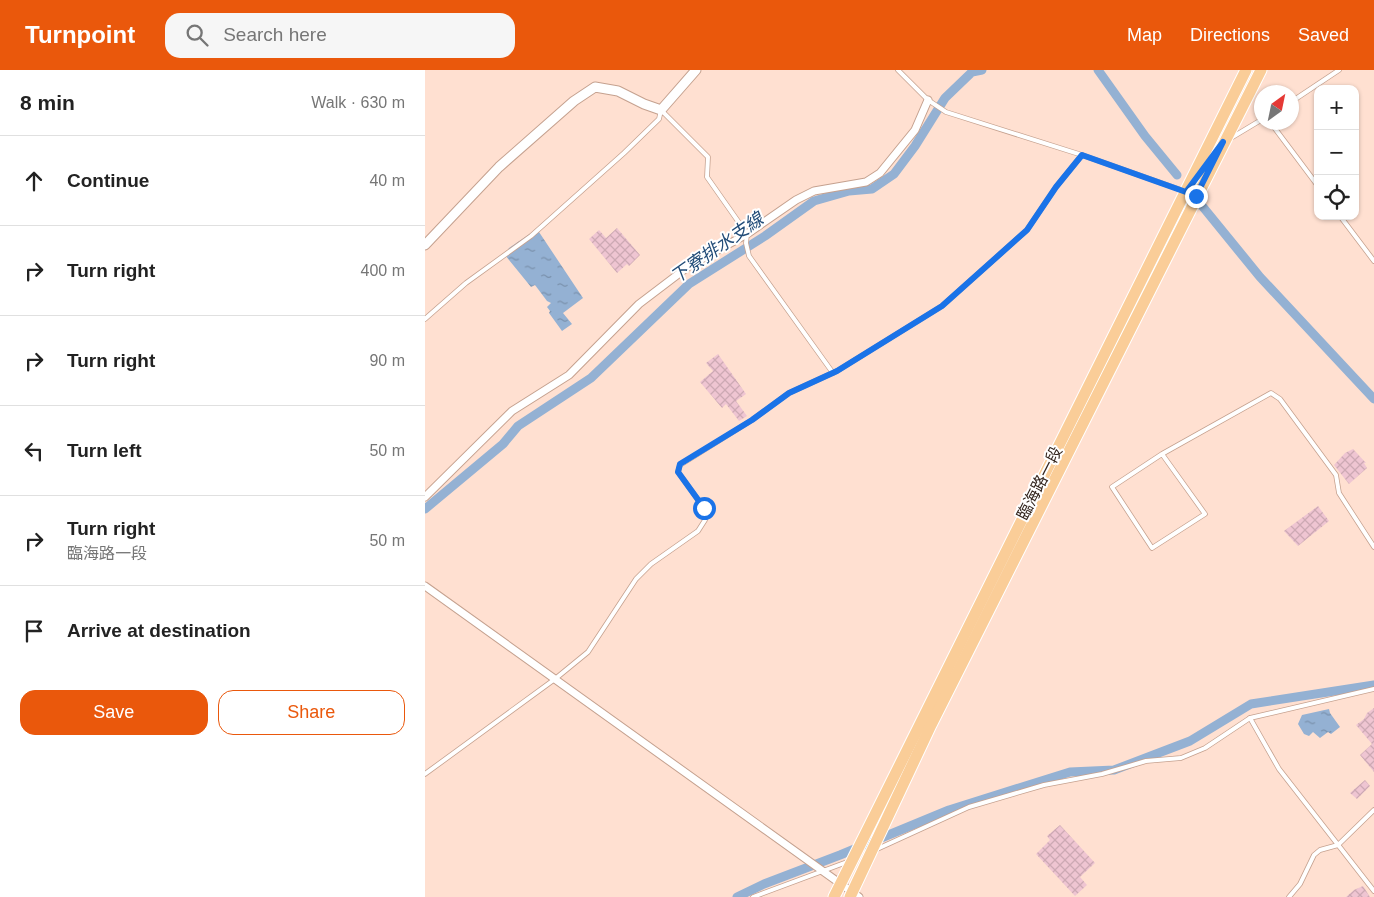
<!DOCTYPE html>
<meta charset="utf-8">
<style>
:root{--surface:#fff;--page:#f6f6f6;--text:#222;--muted:#767676;--line:#e0e0e0;--accent:#ea580c}
body{margin:0;font-family:Helvetica,"Noto Sans TC",sans-serif;background:var(--page);color:var(--text)}
.controls{position:absolute;right:15px;top:15px;display:grid;overflow:hidden;border-radius:10px;box-shadow:0 1px 4px #0004}
.controls button{width:45px;height:45px;display:grid;place-items:center;padding:0;border:0;border-bottom:1px solid var(--line);background:var(--surface);color:var(--text);font:25px sans-serif}
.compass{position:absolute;left:829px;top:15px;width:45px;height:45px;border-radius:50%;background:var(--surface);box-shadow:0 1px 4px #0004;rotate:33deg}
.stop{position:absolute;width:15px;height:15px;margin:-11px;border:4px solid #1a73e8;border-radius:50%;background:#fff}
.stop.end{background:#1a73e8;border-color:#fff;box-shadow:0 1px 5px #0008}
.list{margin:0;padding:0;list-style:none}
h2{display:flex;justify-content:space-between;align-items:center;height:65px;margin:0;padding:0 20px;font-size:21px}
h2 small{font-size:16px;font-weight:400;color:var(--muted)}
.list li{display:grid;grid-template-columns:32px 1fr auto;gap:15px;align-items:center;box-sizing:border-box;height:90px;padding:0 20px;border-top:1px solid var(--line)}
.list b{display:block;font-size:19px;white-space:nowrap}
.list p{margin:0;font-size:16px;white-space:nowrap;color:var(--muted)}
.list em{font-size:16px;font-style:normal;color:var(--muted)}
.actions{display:flex;gap:10px;padding:15px 20px}
.actions a{flex:1;padding:11px 0;border:1px solid var(--accent);border-radius:15px;text-align:center;font-size:18px;color:var(--accent)}
.actions .main{background:var(--accent);color:#fff}
.icon{flex:none;width:28px;height:28px;fill:none;stroke:currentColor;stroke-width:2;stroke-linecap:round;stroke-linejoin:round}
.map{position:relative;flex:none;width:949px;height:827px;overflow:hidden}
header{display:flex;align-items:center;gap:30px;box-sizing:border-box;height:70px;padding:0 25px;background:var(--accent);color:#fff}
header strong{font-size:24px}
nav{display:flex;gap:28px;margin-inline-start:auto;font-size:18px}
.search{width:350px;height:45px;background:var(--page);display:flex;align-items:center;gap:12px;box-sizing:border-box;padding:0 18px;border-radius:15px;color:var(--muted);font-size:19px}
main{display:flex}
aside{flex:1;background:var(--surface)}
.map>svg:first-child{display:block}
</style>
<header>
<strong>Turnpoint</strong>
<div class="search"><svg class="icon" aria-label="search" viewBox="0 0 24 24"><circle cx="10" cy="10" r="6"/><path d="M15 15l6 6"/></svg>Search here</div>
<nav><a>Map</a><a>Directions</a><a>Saved</a></nav>
</header>
<main>
<aside>
<h2>8 min<small>Walk · 630 m</small></h2>
<ul class="list">
<li><svg class="icon" aria-label="ahead" viewBox="0 0 24 24"><path d="M12 20V5M6 11l6-6 6 6"/></svg><div><b>Continue</b></div><em>40 m</em></li>
<li><svg class="icon" aria-label="right" viewBox="0 0 24 24"><path d="M7 20v-9h11M14 6l5 5-5 5"/></svg><div><b>Turn right</b></div><em>400 m</em></li>
<li><svg class="icon" aria-label="right" viewBox="0 0 24 24"><path d="M7 20v-9h11M14 6l5 5-5 5"/></svg><div><b>Turn right</b></div><em>90 m</em></li>
<li><svg class="icon" aria-label="left" viewBox="0 0 24 24"><path d="M17 20v-9H6M10 6l-5 5 5 5"/></svg><div><b>Turn left</b></div><em>50 m</em></li>
<li><svg class="icon" aria-label="right" viewBox="0 0 24 24"><path d="M7 20v-9h11M14 6l5 5-5 5"/></svg><div><b>Turn right</b><p>臨海路一段</p></div><em>50 m</em></li>
<li><svg class="icon" aria-label="arrive" viewBox="0 0 24 24"><path d="M6 21V4h12l-3 4 3 4H6"/></svg><div><b>Arrive at destination</b></div></li>
</ul>
<div class="actions"><a class="main">Save</a><a>Share</a></div>
</aside>
<div class="map">
<svg width="949" height="827" viewBox="0 0 949 827">
<defs>
<pattern id="water-ripples" width="26" height="14" patternUnits="userSpaceOnUse" patternTransform="scale(1.25)"><rect width="26" height="14" fill="#94b1d3"/><path d="M2 4q2-2 4 0t4 0M15 11q2-2 4 0t4 0" fill="none" stroke="#7990ab"/></pattern>
<pattern id="building-cross-hatch" width="8" height="8" patternUnits="userSpaceOnUse" patternTransform="scale(1.25)"><rect width="8" height="8" fill="#efc5d2"/><path d="M0 0l8 8M0 8l8-8" fill="none" stroke="#cda9b4"/></pattern>
</defs>
<rect width="100%" height="100%" fill="#ffe0d1"/>
<g fill="url(#water-ripples)">
<polygon points="112,159 158,228 138,243 147,254 137,261 124,243 125,241 122,237 126,233 122,231 110,215 106,217 80,185 84,178"/>
<polygon points="904,639 905,643 915,657 906,664 903,662 895,668 888,662 884,666 879,664 873,654 877,645"/>
</g>
<g fill="none" stroke-linecap="round" stroke-linejoin="round">
<g stroke="#94b1d3" stroke-width="9">
<polyline points="673,0 720,66 752,105"/>
<polyline points="778,137 835,207 949,329"/>
<polyline points="0,439 78,374 93,356 166,308 264,214 340,166 389,131 424,121 447,119 469,104 490,76 520,28 547,2 557,0"/>
<polyline points="312,827 339,814 415,785 524,740 645,702 689,700 765,671 826,634 949,615"/>
</g>
</g>
<g fill="url(#building-cross-hatch)">
<polygon points="192,158 215,185 204,196 202,194 192,203 164,169 174,160 181,168"/>
<polygon points="293,284 321,324 311,331 322,346 314,351 301,334 297,338 275,312 288,301 281,293"/>
<polygon points="928,379 941,393 939,393 942,398 924,414 909,395 920,383"/>
<polygon points="893,436 904,451 873,476 859,461"/>
<polygon points="949,638 949,702 935,685 947,674 931,655 939,649 942,643"/>
<polygon points="940,710 945,716 932,729 925,723"/>
<polygon points="635,755 670,793 655,807 662,815 650,826 611,784 625,770 622,766"/>
<polygon points="938,816 945,827 921,827 929,820"/>
</g>
<g fill="none" stroke-linecap="round" stroke-linejoin="round">
<g stroke="#c5a18f" stroke-width="5.5">
<g id="service">
<polyline points="473,0 503,30 521,42 657,85 759,121"/>
<polyline points="866,32 914,0"/>
<polyline points="845,52 893,116"/>
<polyline points="806,68 836,50"/>
<polyline points="776,101 786,89"/>
<polyline points="915,146 949,191"/>
<polyline points="0,249 41,213 106,166 199,83 234,49 236,40 283,87 282,107 322,164 321,173 324,186 408,303"/>
<polyline points="737,384 780,444 727,478 687,417 737,384 846,323 855,329 911,405 914,423 949,477"/>
<polyline points="825,648 854,699 949,821"/>
<polyline points="0,704 130,609 163,582 211,509 226,494 273,461 280,450 279,438 253,402 255,395 327,350 364,323 412,301 517,236 602,160 631,117 657,85"/>
<polyline points="450,780 544,737 619,715 677,704 721,691 756,688 780,678 825,648 949,619"/>
<polyline points="328,827 422,792"/>
<polyline points="864,827 875,814 889,785 895,780 913,775 949,740"/>
</g>
</g>
<g stroke="#c5a18f" stroke-width="9">
<g id="minor">
<polyline points="0,427 87,341 144,305 214,234 264,196 322,164 371,130 389,121 441,112 455,103 490,60 503,30"/>
<polyline points="0,516 434,827"/>
</g>
</g>
<g stroke="#c5a18f" stroke-width="11">
<polyline id="tertiary" points="0,175 74,97 149,31 170,17 193,21 219,34 236,40 271,0"/>
</g>
<g stroke="#fff" stroke-width="13">
<g id="primary">
<polyline points="409,827 821,0"/>
<polyline points="425,827 506,655 836,0"/>
</g>
</g>
<use href="#service" stroke="#fff" stroke-width="4"/>
<use href="#minor" stroke="#fff" stroke-width="7"/>
<use href="#tertiary" stroke="#fff" stroke-width="9"/>
<use href="#primary" stroke="#facd98" stroke-width="11"/>
</g>
<g fill="none" stroke-linecap="round" stroke-linejoin="round">
<polyline stroke="#1a73e8" stroke-width="6" points="279,438 253,402 255,394 327,350 364,323 412,301 517,236 602,160 631,117 657,85 761,122 798,72 771,126"/>
</g>
<g text-anchor="middle" stroke-width="4" stroke-linejoin="round" paint-order="stroke">
<g font-size="16" fill="#32241d" stroke="#fff">
<text transform="translate(614 413) rotate(-63)" y="6">臨海路一段</text>
</g>
<g font-size="18" font-style="italic" fill="#224c78" stroke="#fff">
<text transform="translate(292 178) rotate(-35)" y="6">下寮排水支線</text>
</g>
</g>
</svg>
<div class="controls">
<button>+</button>
<button>−</button>
<button><svg class="icon" aria-label="locate" viewBox="0 0 24 24"><circle cx="12" cy="12" r="6"/><path d="M12 2v4M12 18v4M2 12h4M18 12h4"/></svg></button>
</div>
<svg class="compass" viewBox="-18 -18 36 36"><path d="M0-13l5 13h-10z" fill="#e53935"/><path d="M0 13l5-13h-10z" fill="#767676"/></svg>
<div class="stop" style="left:279px;top:438px"></div>
<div class="stop end" style="left:771px;top:126px"></div>
</div>
</main>
